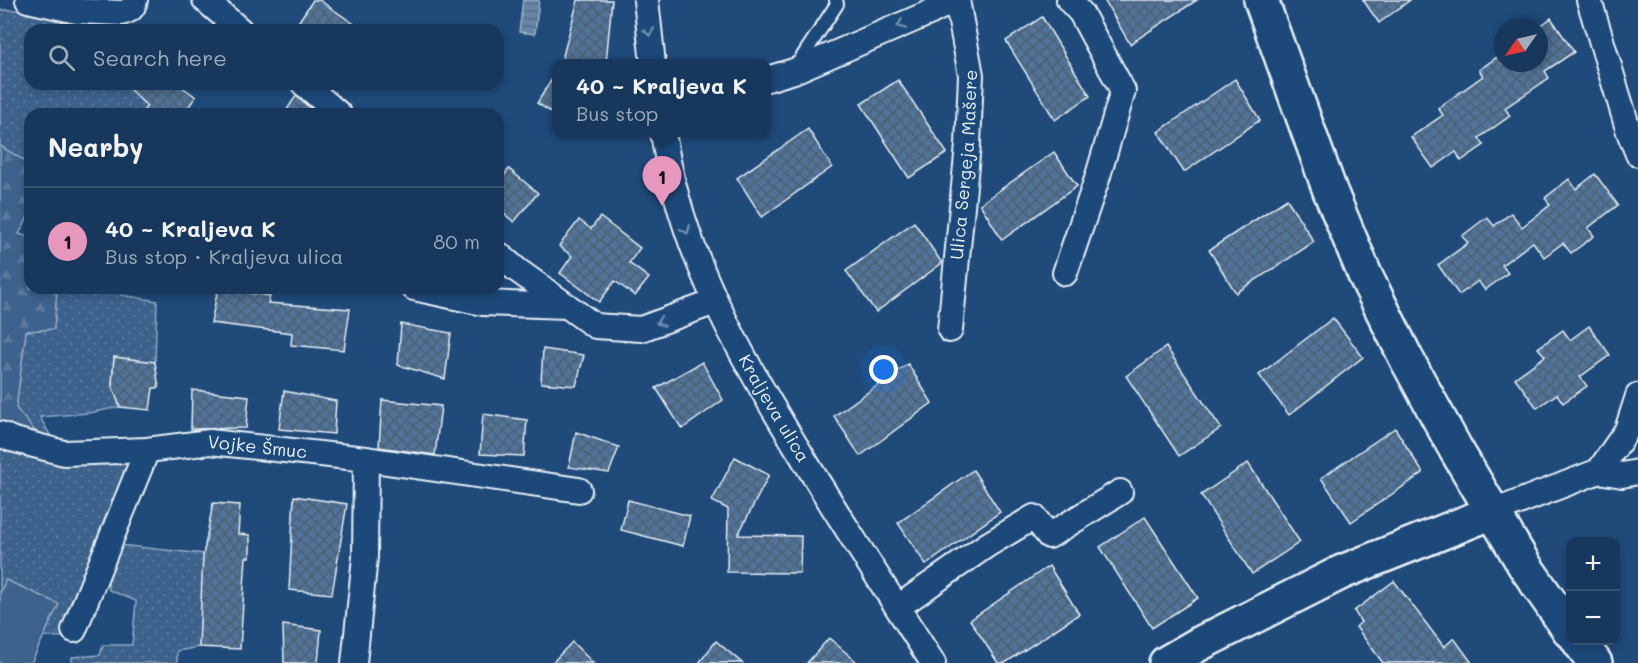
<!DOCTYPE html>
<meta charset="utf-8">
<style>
:root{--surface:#17385c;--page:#203f62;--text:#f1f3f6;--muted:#9eacbb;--line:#365272;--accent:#e797bd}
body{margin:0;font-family:Mali,sans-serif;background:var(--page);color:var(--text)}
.controls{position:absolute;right:18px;bottom:18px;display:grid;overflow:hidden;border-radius:12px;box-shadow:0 3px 9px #0003}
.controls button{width:54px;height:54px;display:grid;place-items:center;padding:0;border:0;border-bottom:2px solid var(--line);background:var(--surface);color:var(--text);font:30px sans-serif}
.compass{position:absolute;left:1494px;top:18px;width:54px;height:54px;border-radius:50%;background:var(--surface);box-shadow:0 3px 9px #0003;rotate:236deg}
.you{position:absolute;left:884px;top:370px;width:21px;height:21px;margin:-15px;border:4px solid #fff;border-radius:50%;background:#1a73e8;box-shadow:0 0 0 9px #1a73e833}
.badge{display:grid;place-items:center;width:39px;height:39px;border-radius:50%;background:var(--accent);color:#111;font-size:20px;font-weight:700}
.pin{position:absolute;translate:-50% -50px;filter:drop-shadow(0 2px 3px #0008)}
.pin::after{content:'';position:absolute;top:32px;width:21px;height:18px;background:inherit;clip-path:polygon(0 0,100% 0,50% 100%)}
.popup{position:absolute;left:552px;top:59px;width:219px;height:78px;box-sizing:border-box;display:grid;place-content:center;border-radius:12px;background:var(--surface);filter:drop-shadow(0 2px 4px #0005);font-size:20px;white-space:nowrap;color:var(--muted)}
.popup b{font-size:22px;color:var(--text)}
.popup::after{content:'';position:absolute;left:50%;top:100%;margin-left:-12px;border:12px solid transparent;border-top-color:var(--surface)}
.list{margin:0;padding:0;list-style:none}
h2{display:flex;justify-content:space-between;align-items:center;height:78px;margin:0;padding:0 24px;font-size:26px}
h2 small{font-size:20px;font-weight:400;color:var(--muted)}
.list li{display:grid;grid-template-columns:39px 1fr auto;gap:18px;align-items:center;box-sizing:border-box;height:108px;padding:0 24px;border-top:2px solid var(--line)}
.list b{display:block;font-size:22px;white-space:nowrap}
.list p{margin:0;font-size:20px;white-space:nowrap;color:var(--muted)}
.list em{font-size:20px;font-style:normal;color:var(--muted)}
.icon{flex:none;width:33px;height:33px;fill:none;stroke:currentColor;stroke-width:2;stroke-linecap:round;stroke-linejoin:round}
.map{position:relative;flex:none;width:1638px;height:663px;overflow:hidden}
.search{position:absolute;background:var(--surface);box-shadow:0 3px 9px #0003;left:24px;top:24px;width:480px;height:66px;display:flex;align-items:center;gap:15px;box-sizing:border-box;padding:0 21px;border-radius:18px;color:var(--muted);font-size:22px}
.panel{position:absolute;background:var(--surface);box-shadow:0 3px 9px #0003;left:24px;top:108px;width:480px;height:186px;border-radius:18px}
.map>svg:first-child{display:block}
</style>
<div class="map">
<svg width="1638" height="663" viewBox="0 0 1638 663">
<defs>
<pattern id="grass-dots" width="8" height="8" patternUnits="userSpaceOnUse" patternTransform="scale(1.5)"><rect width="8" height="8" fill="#3c628c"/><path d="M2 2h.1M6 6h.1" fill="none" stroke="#58799d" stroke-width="1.8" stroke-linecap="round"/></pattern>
<pattern id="forest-firs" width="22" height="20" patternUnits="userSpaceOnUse" patternTransform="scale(1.5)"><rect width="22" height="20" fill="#3c628c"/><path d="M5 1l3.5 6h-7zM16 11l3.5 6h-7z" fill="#58799d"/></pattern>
<pattern id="water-rules" width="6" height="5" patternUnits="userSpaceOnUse" patternTransform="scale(1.5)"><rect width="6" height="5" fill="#6685a7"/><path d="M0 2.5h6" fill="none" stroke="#596d82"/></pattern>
<pattern id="building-cross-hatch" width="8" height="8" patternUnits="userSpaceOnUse" patternTransform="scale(1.5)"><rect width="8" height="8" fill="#517399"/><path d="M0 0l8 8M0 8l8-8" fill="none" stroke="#4c5e72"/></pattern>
</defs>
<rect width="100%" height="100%" fill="#1f4a7a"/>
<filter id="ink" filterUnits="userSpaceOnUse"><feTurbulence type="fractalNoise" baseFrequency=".0167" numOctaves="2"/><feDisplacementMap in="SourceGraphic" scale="12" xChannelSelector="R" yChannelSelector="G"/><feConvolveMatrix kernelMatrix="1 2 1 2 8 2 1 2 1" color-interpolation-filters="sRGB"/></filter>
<g filter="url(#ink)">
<g fill="url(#grass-dots)" stroke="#92aac2" stroke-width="1.5">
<polygon points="0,10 34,10 103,24 123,25 126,30 30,30 30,84 124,84 147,106 141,114 30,114 30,156 27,163 0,146"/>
<polygon points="57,288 122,288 121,295 157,301 155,362 114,357 112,385 120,407 89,413 40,417 55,444 35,431 16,409 26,331 54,329"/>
<polygon points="0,441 82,461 132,463 78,607 62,637 44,636 58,604 6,580 0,593"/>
<polygon points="118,545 204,554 199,647 177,651 177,663 72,663 72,657 100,655 103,645 132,645 136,601 109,590 106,567"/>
</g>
<polygon fill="url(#forest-firs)" stroke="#92aac2" stroke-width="1.5" points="0,146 30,164 30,213 19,234 30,237 30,288 57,288 54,329 26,331 16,408 35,431 8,429 0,425"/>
<polygon fill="#3c628c" stroke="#92aac2" stroke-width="1.5" points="6,580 59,604 31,663 0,663 0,593"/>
<polygon fill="url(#water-rules)" stroke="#9ab0c7" stroke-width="1.5" points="523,0 539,0 535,34 519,32"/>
<g fill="url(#building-cross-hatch)" stroke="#e8f1f8" stroke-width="1.5">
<polygon points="313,0 319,0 363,30 293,30"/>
<polygon points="578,0 612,0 606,63 561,63"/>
<polygon points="1104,0 1197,0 1130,44"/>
<polygon points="1363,0 1410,0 1379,23"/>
<polygon points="1042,17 1090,96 1055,120 1006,41"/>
<polygon points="1551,18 1574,52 1545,71 1549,78 1505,108 1510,116 1479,138 1484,145 1461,161 1456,152 1433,168 1411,137 1443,115 1438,108 1483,76 1479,70 1503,53 1503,63 1539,63 1539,27"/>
<polygon points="557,71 557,116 537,103"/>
<polygon points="1235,79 1260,120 1184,172 1158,132"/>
<polygon points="898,80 947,153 909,178 861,104"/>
<polygon points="124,84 178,84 196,97 183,114 141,114 147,106"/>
<polygon points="296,96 317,114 284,114"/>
<polygon points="808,129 832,167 762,217 737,178"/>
<polygon points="1054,152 1077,186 1002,240 980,204"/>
<polygon points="509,169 538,193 514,222 498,209 498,183"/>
<polygon points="1595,174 1618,205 1588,228 1594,236 1571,253 1563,243 1544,257 1533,242 1502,265 1508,273 1485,290 1478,281 1459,295 1438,265 1468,243 1462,236 1487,217 1494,226 1511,213 1522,227 1550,205 1545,198 1569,179 1576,189"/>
<polygon points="1287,199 1314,242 1236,293 1209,250"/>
<polygon points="600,217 640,248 629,263 649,278 635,296 615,281 599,302 560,273 572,256 559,246 579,220 591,229"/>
<polygon points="914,222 942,263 876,312 846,271"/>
<polygon points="218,288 270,296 268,303 350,309 344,350 291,345 292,333 211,323"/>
<polygon points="1333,318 1363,357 1289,415 1259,375"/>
<polygon points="401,324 451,333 445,379 398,365"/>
<polygon points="1589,326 1610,355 1580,377 1587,386 1563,403 1557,394 1537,408 1515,378 1545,356 1538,348 1563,330 1570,340"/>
<polygon points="1166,347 1221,428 1179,456 1126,376"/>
<polygon points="543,349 584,355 576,386 541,383"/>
<polygon points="114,357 155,362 159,388 153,388 150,410 120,407 112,385"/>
<polygon points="702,362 723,400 682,429 656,388"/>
<polygon points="908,364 932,403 860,456 834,416"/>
<polygon points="192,390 249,396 246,428 191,429"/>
<polygon points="284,391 336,401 334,434 279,429"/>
<polygon points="382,400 441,406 435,455 379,447"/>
<polygon points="483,414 527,420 524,456 480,454"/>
<polygon points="1395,428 1423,473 1351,522 1321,478"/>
<polygon points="576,432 619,447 609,473 569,467"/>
<polygon points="735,457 769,475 738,535 801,536 800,573 727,572 728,509 712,501"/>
<polygon points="1248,463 1300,542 1252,574 1201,495"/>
<polygon points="973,470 1000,512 926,565 898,523"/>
<polygon points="294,496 347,504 332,594 289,590"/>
<polygon points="628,500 690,516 683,546 621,530"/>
<polygon points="213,503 240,505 238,534 250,535 250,557 246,557 240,649 199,647 203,556"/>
<polygon points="1145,517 1198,598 1152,628 1100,547"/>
<polygon points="1049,566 1079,614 1005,663 998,663 970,620"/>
<polygon points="1394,581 1444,647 1454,638 1472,663 1383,663 1356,627 1361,622 1354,611"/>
<polygon points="283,625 321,630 318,663 284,663"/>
<polygon points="829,638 858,663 807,663"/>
<polygon points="716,641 742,663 699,663"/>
<polygon points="572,642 593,663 552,663"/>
</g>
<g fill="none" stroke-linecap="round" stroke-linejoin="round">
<polyline stroke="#3d638d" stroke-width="33" stroke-dasharray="33 16" stroke-linecap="butt" points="0,628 20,663"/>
<g stroke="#e8f1f8" stroke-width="16">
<polyline id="lane" points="797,65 837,4 836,0"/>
</g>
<g stroke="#e8f1f8" stroke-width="28">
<g id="street">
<path d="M28 0 77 11 121 13C130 11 133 9 135 0"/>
<polyline points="205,0 240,30"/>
<polyline points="646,0 653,64"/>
<polyline points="1589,0 1629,132 1638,154"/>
<polyline points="767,79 794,71 929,13 954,0"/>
<polyline points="304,84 339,114"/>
<path id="s1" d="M663 132C680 251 740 356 802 456 844 526 889 594 933 663"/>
<polyline points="498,254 517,270 595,326 641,329 715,302"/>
<polyline points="1065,273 1097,179 1123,91 1081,13 1069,0"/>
<polyline points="414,288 483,303 567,306"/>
<path id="s2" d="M950 330 968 145 971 75 957 0"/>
<path id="s3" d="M0 434 11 439 64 453 147 450 210 442 366 459 579 490"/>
<polyline points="1599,471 1622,475 1638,472"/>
<polyline points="1493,512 1599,471 1627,430 1638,396"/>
<polyline points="898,607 987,545 1034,517 1049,536 1120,492"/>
<polyline points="74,630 147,450"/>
<polyline points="354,663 365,557 366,459"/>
</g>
</g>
<g stroke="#e8f1f8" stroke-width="38">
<g id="secondary">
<polyline points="1261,0 1330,191 1365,275 1406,358 1455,448 1525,566 1570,631"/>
<polyline points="1578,640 1595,663"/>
<polyline points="1166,663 1199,644 1342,572 1493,512"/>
</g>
</g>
<use href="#lane" stroke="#1f4a7a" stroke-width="12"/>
<use href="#street" stroke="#1f4a7a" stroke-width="24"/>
<use href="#secondary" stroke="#1f4a7a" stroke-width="33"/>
</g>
<defs><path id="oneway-chevron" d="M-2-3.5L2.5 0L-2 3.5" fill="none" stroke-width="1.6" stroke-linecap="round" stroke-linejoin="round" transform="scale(1.5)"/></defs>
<g stroke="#6f8dac">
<use href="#oneway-chevron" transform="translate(901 25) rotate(157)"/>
<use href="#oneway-chevron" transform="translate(649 32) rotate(83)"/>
<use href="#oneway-chevron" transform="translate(686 230) rotate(69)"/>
<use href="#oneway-chevron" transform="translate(660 322) rotate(160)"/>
</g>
</g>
<g text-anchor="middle" stroke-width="6" stroke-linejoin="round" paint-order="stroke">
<g font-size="18" fill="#e8f1f8" stroke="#1f4a7a">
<text dy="6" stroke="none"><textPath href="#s2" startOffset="166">Ulica Sergeja Mašere</textPath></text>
<text dy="6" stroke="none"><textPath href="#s1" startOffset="300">Kraljeva ulica</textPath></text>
<text dy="6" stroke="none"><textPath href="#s3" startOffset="261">Vojke Šmuc</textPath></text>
</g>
</g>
</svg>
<div class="controls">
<button>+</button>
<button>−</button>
</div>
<svg class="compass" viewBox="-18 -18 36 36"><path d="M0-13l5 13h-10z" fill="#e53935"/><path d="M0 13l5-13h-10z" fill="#9eacbb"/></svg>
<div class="you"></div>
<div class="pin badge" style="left:662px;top:206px">1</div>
<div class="popup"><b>40 ~ Kraljeva K</b>Bus stop</div>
<div class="search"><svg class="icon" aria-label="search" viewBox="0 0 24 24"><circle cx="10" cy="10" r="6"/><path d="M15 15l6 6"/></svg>Search here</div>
<section class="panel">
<h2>Nearby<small></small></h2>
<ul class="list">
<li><span class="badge">1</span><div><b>40 ~ Kraljeva K</b><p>Bus stop · Kraljeva ulica</p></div><em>80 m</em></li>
</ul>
</section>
</div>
